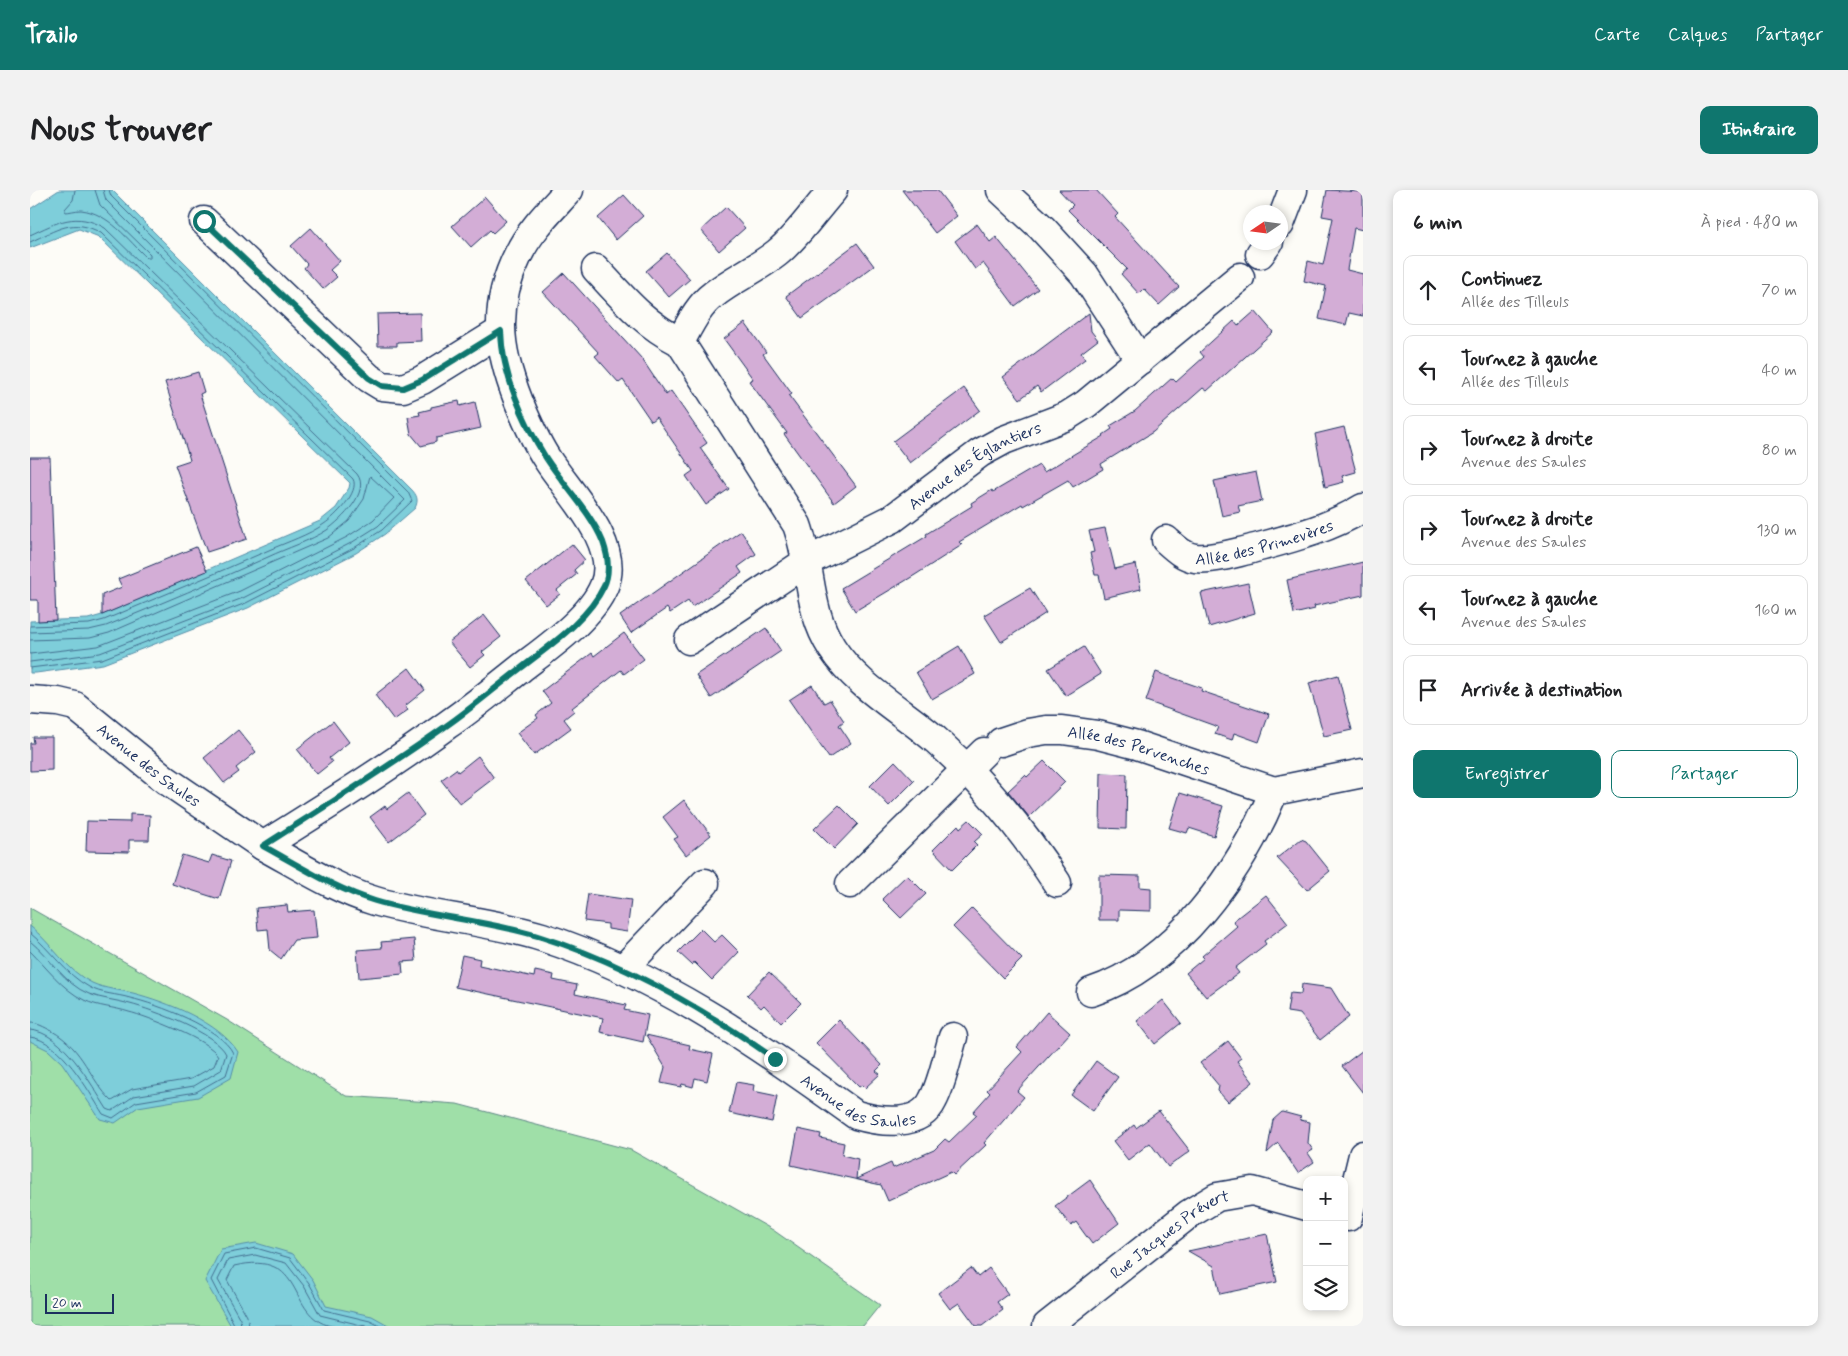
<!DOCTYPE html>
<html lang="fr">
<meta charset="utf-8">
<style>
:root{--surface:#fff;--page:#f2f2f2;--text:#202124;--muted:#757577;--line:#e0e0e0;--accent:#0f766e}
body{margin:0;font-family:Mynerve,sans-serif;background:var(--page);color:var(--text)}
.controls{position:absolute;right:15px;bottom:15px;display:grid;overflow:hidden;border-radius:10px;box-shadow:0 2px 8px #0003}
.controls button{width:45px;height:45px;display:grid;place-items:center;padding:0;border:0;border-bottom:1px solid var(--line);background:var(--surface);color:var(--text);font:25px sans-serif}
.compass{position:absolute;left:1213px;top:15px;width:45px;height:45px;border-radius:50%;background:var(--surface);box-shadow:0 2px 8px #0003;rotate:257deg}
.scale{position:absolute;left:15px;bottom:12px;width:69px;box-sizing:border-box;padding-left:5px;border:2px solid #1b2f5e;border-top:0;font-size:14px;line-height:18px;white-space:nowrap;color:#1b2f5e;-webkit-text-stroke:4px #fdfcf7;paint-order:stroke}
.stop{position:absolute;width:15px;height:15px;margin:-11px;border:4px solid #0f766e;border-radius:50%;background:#fff}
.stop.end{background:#0f766e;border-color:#fff;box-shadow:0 1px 5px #0008}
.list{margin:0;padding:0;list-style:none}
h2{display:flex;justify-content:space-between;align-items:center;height:65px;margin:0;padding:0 20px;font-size:21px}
h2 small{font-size:16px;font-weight:400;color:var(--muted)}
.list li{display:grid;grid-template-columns:32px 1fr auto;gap:15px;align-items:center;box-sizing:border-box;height:70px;margin:0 10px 10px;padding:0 10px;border:1px solid var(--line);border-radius:10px}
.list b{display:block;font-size:19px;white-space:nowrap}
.list p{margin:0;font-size:16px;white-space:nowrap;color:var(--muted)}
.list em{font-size:16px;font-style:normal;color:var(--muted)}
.actions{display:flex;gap:10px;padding:15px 20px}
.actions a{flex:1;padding:11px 0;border:1px solid var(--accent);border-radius:10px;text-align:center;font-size:18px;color:var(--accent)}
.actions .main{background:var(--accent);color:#fff}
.icon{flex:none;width:28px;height:28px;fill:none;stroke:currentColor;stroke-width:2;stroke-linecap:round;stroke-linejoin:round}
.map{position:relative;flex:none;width:1333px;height:1136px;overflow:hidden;border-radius:10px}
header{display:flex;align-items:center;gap:30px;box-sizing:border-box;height:70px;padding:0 25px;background:var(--accent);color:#fff}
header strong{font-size:24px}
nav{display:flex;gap:28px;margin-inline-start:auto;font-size:18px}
.intro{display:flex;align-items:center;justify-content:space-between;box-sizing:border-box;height:120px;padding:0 30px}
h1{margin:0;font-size:35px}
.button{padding:12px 22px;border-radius:10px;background:var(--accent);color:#fff;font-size:18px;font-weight:700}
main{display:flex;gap:30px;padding:0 30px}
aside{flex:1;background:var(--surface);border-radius:10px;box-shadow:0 2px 8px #0003}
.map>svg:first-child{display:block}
</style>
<header>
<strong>Trailo</strong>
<nav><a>Carte</a><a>Calques</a><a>Partager</a></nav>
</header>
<div class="intro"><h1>Nous trouver</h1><a class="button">Itinéraire</a></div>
<main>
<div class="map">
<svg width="1333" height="1136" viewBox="0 0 1333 1136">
<rect width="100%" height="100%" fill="#fdfcf7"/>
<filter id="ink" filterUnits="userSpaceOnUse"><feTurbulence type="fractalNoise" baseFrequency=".02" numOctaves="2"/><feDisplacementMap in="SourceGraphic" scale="10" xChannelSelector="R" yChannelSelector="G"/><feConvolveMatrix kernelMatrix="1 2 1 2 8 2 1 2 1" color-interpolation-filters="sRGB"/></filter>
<g filter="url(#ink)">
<polygon fill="#9fdfa8" stroke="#5d8783" points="0,718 197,830 316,906 427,914 601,960 743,1040 850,1115 833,1136 0,1136"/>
<g fill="#7eceda" stroke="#568ea8">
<path d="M29 0H82L381 299C387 305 389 310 385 318L355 344 326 363 218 418 73 474 6 483H0V431L58 429 72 425 290 331 306 318 319 298 320 293 69 47 49 39 0 58V19Z"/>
<path d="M0 736C21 753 37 781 62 793 75 799 90 800 103 803 137 812 189 832 208 862L201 888 168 907 108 917 85 933 70 929 32 873 18 860 0 851Z"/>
<polygon points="226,1053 263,1064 283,1090 296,1116 342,1126 360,1136 201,1136 175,1091 191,1059"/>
</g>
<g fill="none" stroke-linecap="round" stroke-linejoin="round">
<g stroke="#436f90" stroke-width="1">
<path d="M45 0 43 10 35 19V22C40 22 45 20 51 20 79 23 98 50 117 68H120V64L70 15 65 0"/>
<path d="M0 45C28 32 46 21 75 38L327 284C341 302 311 330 297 340 280 351 257 358 238 367 185 391 130 414 76 436L59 440 0 442"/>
<path d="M0 52C27 40 43 27 71 43L323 289C330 302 305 327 294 334 279 345 257 352 239 360 185 384 129 407 74 430L59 434 0 436"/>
<polyline points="0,450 60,448 79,443 298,348 319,331 334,309 340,286 364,308 343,330 317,347 210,401 68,456 0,464"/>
<polyline points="0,472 70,463 213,408 321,353 348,336 375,310 76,10 73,0"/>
<polyline points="0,478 72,469 216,413 324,358 352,340 382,311 378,302 81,6 79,0"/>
<path d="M0 743C21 760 35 784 59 797 71 804 87 804 100 808 127 814 191 838 203 863L196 885 166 902 106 912 83 928 73 924C58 900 31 850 0 847"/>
<path d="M0 751C20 767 34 794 59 804 72 809 86 810 100 814 123 820 186 843 196 864L191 880 164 896 104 906 82 921 77 919C61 894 33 842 0 840"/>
<path d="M0 761C17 778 32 799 54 810 68 817 84 817 99 822 116 826 181 851 188 866L184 876 161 889 102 899 82 911C59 889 54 859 22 841 14 837 8 833 0 833"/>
<polyline points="205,1136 181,1090 194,1064 226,1058 260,1068 279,1093 294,1120 340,1131 350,1136"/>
<polyline points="211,1136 210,1129 188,1090 198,1070 225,1065 256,1073 274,1096 290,1125 335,1136"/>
<path d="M219 1136 217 1126 197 1090 204 1076C278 1059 255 1126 301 1136"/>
</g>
</g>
<g fill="#d3add6" stroke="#1b2f5e">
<polygon points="872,0 907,0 927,26 905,43"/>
<polygon points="1029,0 1066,0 1088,24 1085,27 1149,97 1129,115 1114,99 1109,104 1091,84 1097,79 1038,20 1043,15"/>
<polygon points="1297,0 1333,2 1333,40 1324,38 1317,80 1333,84 1333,126 1319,123 1316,135 1289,129 1296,96 1274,91 1278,71 1293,75 1303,28 1292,26"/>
<polygon points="594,5 613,26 586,50 568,28"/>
<polygon points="455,7 476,31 463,43 460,40 441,57 422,36"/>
<polygon points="696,17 715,38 689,61 671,40"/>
<polygon points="947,34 960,52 966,47 1008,99 985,116 953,73 945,79 925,51"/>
<polygon points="281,38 310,71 300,80 307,87 293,99 274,78 277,74 261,56"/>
<polygon points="827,53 844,76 772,128 756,106"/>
<polygon points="637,63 660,89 639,107 616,81"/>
<polygon points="534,83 612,169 636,205 641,201 677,253 670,258 699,299 676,315 656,286 663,281 626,227 621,231 593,190 589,193 565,166 569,163 513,102"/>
<polygon points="1225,121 1243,142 1177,201 1173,198 1123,242 1071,274 1073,279 1043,297 1038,290 993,316 992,314 929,352 932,355 885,385 825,421 811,398 897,346 896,344 942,316 941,313 962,300 963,302 1009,275 1014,282 1074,246 1073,245 1082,239 1080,236 1105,221 1142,188 1146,192 1174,167 1170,162 1204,131 1208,136"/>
<polygon points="390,123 391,151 367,152 367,156 348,156 347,124"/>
<polygon points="1059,123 1061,141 1068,150 1051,163 1055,169 1011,202 1007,196 990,209 973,187"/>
<polygon points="715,133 736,162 733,164 762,204 759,206 826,296 804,313 754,244 757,243 719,191 723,189 694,149"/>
<polygon points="168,182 174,202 170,204 217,349 177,362 145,275 160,270 135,192"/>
<polygon points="934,198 950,220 880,273 863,251"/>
<polygon points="429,211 430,216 445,212 451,238 406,248 406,252 391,256 381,244 378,227 390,225 389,222 401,219 401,217"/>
<polygon points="1314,237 1326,282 1312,286 1314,292 1295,297 1285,244"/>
<polygon points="0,267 20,267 26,430 8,431 8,410 0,410"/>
<polygon points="1226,282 1232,311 1208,316 1210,322 1192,326 1184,291"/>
<polygon points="1075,338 1085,379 1106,374 1111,399 1074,408 1069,385 1065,385 1060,363 1064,362 1059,341"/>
<polygon points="711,341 726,364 708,377 712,383 662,417 658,411 640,423 637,418 601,443 590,426"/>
<polygon points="542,354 555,370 544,380 547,384 527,400 530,404 516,415 496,391"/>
<polygon points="166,357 177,381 72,425 72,405 92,397 88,389"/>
<polygon points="1333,372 1333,405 1284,416 1285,419 1264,424 1257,390"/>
<polygon points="1218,393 1225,423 1179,437 1171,403"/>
<polygon points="1000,398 1016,423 971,452 954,425"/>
<polygon points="454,425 471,447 452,462 455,465 440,477 419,452"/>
<polygon points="736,438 751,461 681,508 666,485"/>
<polygon points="594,443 614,469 594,484 591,480 542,518 544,521 534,529 541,538 504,565 487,543 508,528 506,525 521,513 512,501 562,463 564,466"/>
<polygon points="929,456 945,484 902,509 886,482"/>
<polygon points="1054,457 1071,484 1036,506 1018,479"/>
<polygon points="379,478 395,500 375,516 378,520 364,530 345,505"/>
<polygon points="1126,482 1172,498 1171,501 1239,524 1229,552 1204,543 1202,550 1185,544 1188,537 1116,511"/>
<polygon points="1308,485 1322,540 1294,546 1279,493"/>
<polygon points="782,495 794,513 800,510 814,531 809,535 821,553 799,568 759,510"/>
<polygon points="303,531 319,552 299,568 302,572 287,584 267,559"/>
<polygon points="208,540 226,562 206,578 209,582 194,593 174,568"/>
<polygon points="3,547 22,547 22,580 0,581 0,553 4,553"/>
<polygon points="448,566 464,588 430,614 411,590 426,579 428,582"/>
<polygon points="865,571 884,591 859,616 840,596"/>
<polygon points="1014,571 1035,592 999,627 978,601 995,585 997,587"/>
<polygon points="1071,583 1097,584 1096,639 1070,638"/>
<polygon points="378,603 394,625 359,652 340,627 355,616 357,619"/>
<polygon points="1150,603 1193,616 1184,646 1159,638 1157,643 1139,638"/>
<polygon points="654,610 681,645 656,665 644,649 648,647 633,627"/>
<polygon points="809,615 828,634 804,659 784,639"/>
<polygon points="100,624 120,625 119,650 99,650 99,662 56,661 57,631 100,632"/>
<polygon points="939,630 953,644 944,652 947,655 922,680 903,660 928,635 930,638"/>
<polygon points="1271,649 1276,651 1300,681 1277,700 1247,668"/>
<polygon points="152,665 179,673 182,665 201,671 189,709 142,694"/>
<polygon points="877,685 896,704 871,728 852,709"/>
<polygon points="1069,685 1110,686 1110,697 1121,698 1121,721 1089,720 1089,730 1069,730"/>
<polygon points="558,704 601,710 597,742 578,739 578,734 554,731"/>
<polygon points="1236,705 1258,733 1234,751 1236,754 1205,778 1209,783 1176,807 1156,783 1174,768 1172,766 1207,736 1203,731"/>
<polygon points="257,715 258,722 284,720 287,748 264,750 251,769 240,760 238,739 228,740 226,718"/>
<polygon points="942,718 992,769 973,788 923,737"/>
<polygon points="671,739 684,752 692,745 709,762 682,790 664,772 662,775 648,762"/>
<polygon points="384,749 386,771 372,772 373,784 329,788 327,760 352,758 351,752"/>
<polygon points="432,765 450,769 449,775 504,787 505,781 524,785 523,790 547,795 545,804 596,815 594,820 618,825 613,852 570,842 573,828 425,797"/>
<polygon points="739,782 771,813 751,833 734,815 731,818 717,805"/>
<polygon points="1272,794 1301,798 1319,827 1290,850 1270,824 1257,822 1260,803 1271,804"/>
<polygon points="1133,810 1151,833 1125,854 1107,831"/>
<polygon points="1017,822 1040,843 987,901 994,907 954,953 956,955 924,985 921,982 858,1011 851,995 761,975 768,939 791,944 790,948 814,953 812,965 828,969 826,989 861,973 863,978 904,960 915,949 919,952 947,925 943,922 960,903 957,900 992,862 987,857"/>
<polygon points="809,830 852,875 846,881 850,884 835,898 832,895 829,897 786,853"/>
<polygon points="616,845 660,855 659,859 683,864 677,891 665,888 663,897 652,894 651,897 631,893 635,877"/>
<polygon points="1198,851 1211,868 1207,871 1223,892 1198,912 1188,901 1189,896 1170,873"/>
<polygon points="1333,860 1333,903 1312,876"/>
<polygon points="1066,871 1088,887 1063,921 1041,905"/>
<polygon points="706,892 724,895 723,901 747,906 742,932 699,923"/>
<polygon points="1129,921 1160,961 1138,977 1120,953 1098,970 1083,951 1104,935 1106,938"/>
<polygon points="1252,922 1271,927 1270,930 1280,932 1278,953 1283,960 1278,963 1284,972 1268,983 1248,953 1237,963 1243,930"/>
<polygon points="1060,990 1089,1033 1062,1054 1046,1032 1041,1036 1025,1016"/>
<polygon points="1237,1044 1247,1092 1190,1104 1184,1076 1158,1061"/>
<polygon points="941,1078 948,1087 959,1078 978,1104 967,1112 973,1120 952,1136 946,1136 929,1113 920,1119 908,1103"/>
</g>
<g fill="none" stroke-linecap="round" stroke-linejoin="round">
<g stroke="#1b2f5e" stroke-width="31">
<g id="minor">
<polyline points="971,0 1012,38 1054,84 1110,170"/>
<polyline points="174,31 339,188 352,196 373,198 392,190 471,141"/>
<polyline points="1250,34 1263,0"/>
<polyline points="1230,64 1239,52"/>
<path d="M566 79C594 109 613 133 650 152L767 335C782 376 777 420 802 458 827 497 873 521 907 551 954 593 993 640 1027 693"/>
<path d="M650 152C659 136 668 116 683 105 703 89 727 79 747 63 769 45 784 21 803 0"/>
<path id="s1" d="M1136 350C1145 358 1153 366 1165 368 1182 370 1201 364 1218 360 1258 349 1297 340 1333 318"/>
<path id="s2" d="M659 450 776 372 862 329 950 263 974 250 1037 226 1056 214 1210 87"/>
<path id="s3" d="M0 510 28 512 45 516 136 590 233 656C295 617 358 578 417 535 442 518 466 498 490 479 517 458 561 428 574 396 592 354 538 302 517 269 507 254 500 238 493 222 470 168 460 121 488 65 500 40 521 20 539 0"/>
<path id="s4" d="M971 552 998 543 1016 540H1032L1068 545 1107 555 1244 601 1333 583"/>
<path id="s5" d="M233 656C270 676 305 699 345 711 400 727 457 730 512 747 627 784 729 855 826 925 850 932 890 938 903 910 913 891 917 867 923 847"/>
<polyline points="820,694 954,562"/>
<polyline points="593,779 675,693"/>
<path d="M1061 802C1146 774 1211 681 1244 601"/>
<polyline points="1318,1027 1333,965"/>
<path id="s6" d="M1017 1136 1159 1024 1187 1007 1222 1001 1277 1016"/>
</g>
</g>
<use href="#minor" stroke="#fdfcf7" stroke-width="28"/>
</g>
</g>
<g fill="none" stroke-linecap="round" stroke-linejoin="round" filter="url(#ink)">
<path stroke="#0f766e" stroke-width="6" d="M174 31 339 188 352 196 373 198 392 190 471 141C472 184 493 231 516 268 534 296 560 321 573 352 578 366 580 383 574 396 558 430 519 456 491 478 466 497 442 518 416 536 357 578 294 617 233 656 270 676 305 699 345 711 400 727 457 730 511 747 595 773 674 819 745 869"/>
</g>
<g text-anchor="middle" stroke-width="4" stroke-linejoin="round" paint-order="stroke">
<g font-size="16" fill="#1b2f5e" stroke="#fdfcf7">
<text dy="6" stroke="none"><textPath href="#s2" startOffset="336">Avenue des Églantiers</textPath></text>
<text dy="6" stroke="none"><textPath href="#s1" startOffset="106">Allée des Primevères</textPath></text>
<text dy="6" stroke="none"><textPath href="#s4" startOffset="142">Allée des Pervenches</textPath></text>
<text dy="6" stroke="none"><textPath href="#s3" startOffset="140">Avenue des Saules</textPath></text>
<text dy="6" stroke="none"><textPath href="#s5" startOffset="656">Avenue des Saules</textPath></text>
<text dy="6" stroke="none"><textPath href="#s6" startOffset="154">Rue Jacques Prévert</textPath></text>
</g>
</g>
</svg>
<div class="controls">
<button>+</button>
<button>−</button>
<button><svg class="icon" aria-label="layers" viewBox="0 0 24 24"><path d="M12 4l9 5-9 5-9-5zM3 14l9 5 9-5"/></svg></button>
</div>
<svg class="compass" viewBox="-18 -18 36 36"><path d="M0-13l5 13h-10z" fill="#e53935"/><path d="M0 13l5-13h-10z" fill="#757577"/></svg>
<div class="scale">20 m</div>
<div class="stop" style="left:174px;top:31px"></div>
<div class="stop end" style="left:745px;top:869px"></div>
</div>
<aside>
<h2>6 min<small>À pied · 480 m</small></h2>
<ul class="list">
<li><svg class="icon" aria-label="ahead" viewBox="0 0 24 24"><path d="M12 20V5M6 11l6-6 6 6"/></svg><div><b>Continuez</b><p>Allée des Tilleuls</p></div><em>70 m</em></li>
<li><svg class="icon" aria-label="left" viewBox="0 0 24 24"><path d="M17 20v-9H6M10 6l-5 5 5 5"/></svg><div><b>Tournez à gauche</b><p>Allée des Tilleuls</p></div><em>40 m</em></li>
<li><svg class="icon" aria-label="right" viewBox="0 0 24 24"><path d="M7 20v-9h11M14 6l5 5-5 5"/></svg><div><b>Tournez à droite</b><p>Avenue des Saules</p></div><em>80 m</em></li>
<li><svg class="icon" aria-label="right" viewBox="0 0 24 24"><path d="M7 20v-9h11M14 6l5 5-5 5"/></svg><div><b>Tournez à droite</b><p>Avenue des Saules</p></div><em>130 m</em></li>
<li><svg class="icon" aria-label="left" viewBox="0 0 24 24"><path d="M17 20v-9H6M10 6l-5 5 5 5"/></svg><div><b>Tournez à gauche</b><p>Avenue des Saules</p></div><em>160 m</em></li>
<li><svg class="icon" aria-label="arrive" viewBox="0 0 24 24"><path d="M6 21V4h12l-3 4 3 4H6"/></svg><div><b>Arrivée à destination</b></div></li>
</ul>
<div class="actions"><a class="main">Enregistrer</a><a>Partager</a></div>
</aside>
</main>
